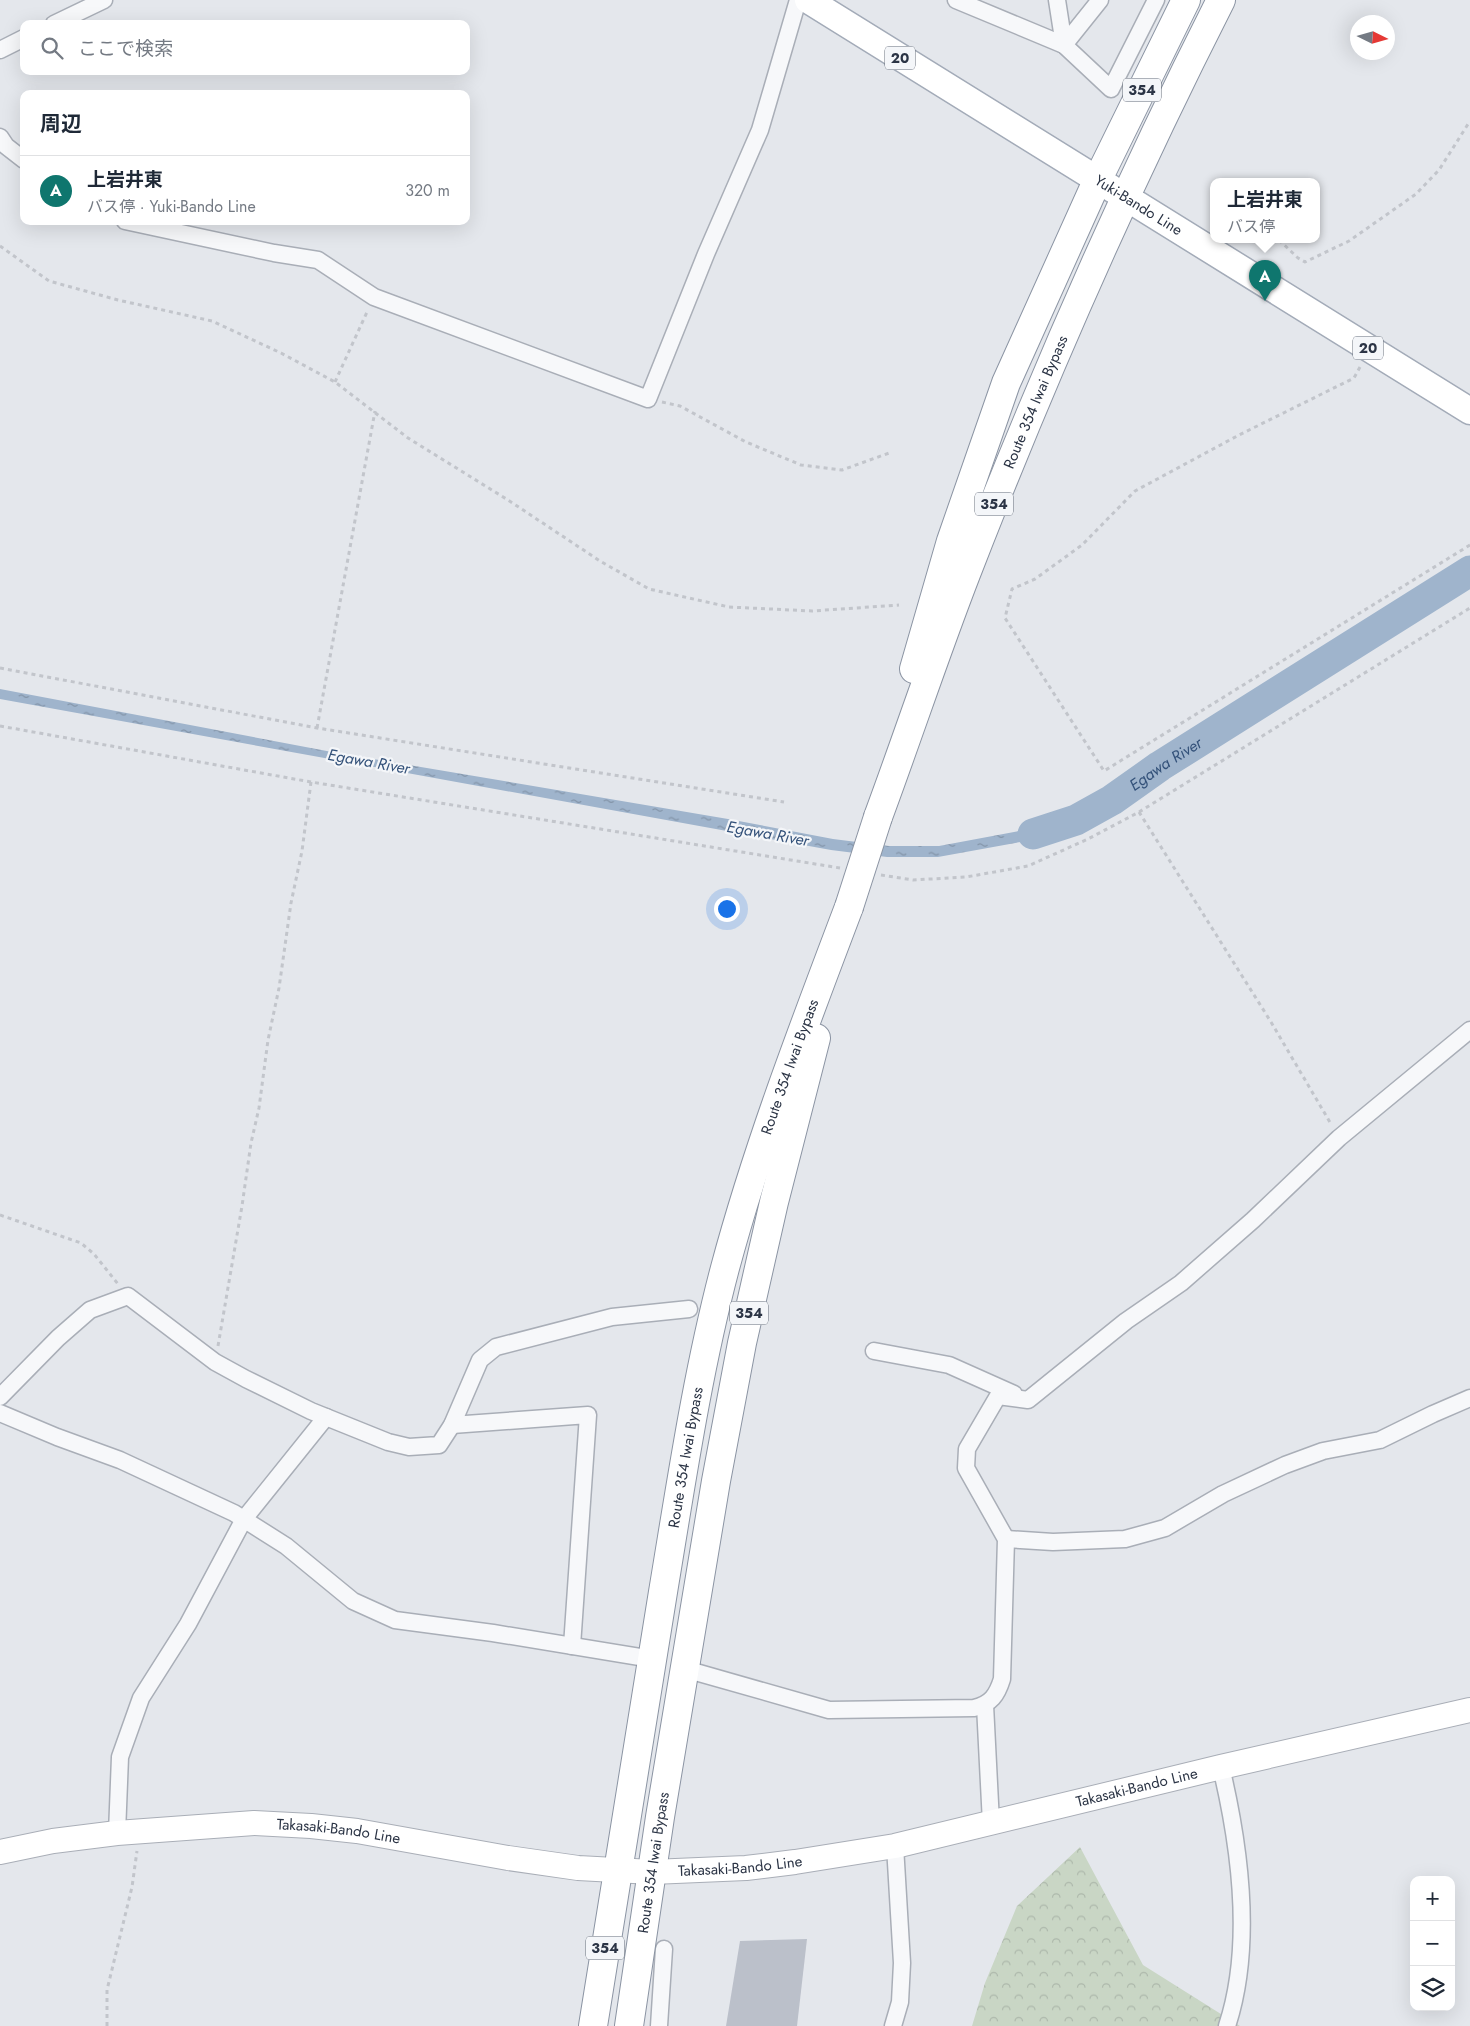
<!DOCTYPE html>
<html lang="ja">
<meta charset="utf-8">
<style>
:root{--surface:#fff;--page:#f6f6f7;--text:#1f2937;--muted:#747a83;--line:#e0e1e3;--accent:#0f766e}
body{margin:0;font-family:Jost,"Noto Sans JP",sans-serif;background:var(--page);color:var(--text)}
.controls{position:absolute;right:15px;bottom:15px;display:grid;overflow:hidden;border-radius:10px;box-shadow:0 5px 20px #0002}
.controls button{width:45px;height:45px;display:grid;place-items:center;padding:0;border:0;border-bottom:1px solid var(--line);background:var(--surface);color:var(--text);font:25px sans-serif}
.compass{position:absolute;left:1350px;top:15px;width:45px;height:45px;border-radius:50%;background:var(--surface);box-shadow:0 5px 20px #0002;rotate:95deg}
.you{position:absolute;left:726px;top:908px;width:18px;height:18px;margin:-12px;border:4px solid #fff;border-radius:50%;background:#1a73e8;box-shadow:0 0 0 8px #1a73e833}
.badge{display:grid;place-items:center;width:32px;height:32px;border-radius:50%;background:var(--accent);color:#fff;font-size:16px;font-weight:700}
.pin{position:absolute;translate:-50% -41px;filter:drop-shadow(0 1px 2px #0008)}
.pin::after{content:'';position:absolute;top:26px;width:18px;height:15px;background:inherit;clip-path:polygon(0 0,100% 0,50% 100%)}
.popup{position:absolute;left:1210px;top:178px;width:110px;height:65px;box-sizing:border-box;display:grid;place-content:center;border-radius:10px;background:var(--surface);filter:drop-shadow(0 1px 4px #0005);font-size:16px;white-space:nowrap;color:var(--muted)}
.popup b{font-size:19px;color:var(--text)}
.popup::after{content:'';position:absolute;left:50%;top:100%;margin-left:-10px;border:10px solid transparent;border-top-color:var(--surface)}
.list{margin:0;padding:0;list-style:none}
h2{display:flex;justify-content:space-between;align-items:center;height:65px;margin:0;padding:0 20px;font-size:21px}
h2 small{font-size:16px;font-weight:400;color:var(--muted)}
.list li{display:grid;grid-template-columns:32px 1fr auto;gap:15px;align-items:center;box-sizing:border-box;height:70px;padding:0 20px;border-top:1px solid var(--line)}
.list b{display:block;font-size:19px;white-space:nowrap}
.list p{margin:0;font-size:16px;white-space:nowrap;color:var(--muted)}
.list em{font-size:16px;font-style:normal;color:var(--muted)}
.icon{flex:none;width:28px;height:28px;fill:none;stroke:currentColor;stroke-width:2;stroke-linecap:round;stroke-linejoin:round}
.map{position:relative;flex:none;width:1470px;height:2026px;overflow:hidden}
.search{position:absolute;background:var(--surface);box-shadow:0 5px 20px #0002;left:20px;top:20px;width:450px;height:55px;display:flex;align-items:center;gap:12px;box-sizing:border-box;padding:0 18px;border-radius:10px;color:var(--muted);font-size:19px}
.panel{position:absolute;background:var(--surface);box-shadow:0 5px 20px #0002;left:20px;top:90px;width:450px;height:135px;border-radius:10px}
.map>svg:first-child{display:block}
</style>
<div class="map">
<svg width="1470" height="2026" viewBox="0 0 1470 2026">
<defs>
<pattern id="forest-crowns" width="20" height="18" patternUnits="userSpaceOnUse" patternTransform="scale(1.25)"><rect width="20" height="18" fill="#c9d6c5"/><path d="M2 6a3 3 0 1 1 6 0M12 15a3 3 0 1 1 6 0" fill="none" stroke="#adb8ab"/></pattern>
<pattern id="water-ripples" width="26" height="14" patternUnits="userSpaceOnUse" patternTransform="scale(1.25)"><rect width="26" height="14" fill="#9fb4cc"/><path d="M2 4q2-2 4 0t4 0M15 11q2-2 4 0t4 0" fill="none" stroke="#8293a7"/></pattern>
</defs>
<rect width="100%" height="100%" fill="#e4e7ec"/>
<polygon fill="url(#forest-crowns)" points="1080,1847 1143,1965 1240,2026 972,2026 985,1983 1017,1906"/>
<polygon fill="url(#water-ripples)" points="0,689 332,752 728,819 833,839 889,846 939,846 1030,829 1074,815 1076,826 1031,840 938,857 887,857 831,850 0,699"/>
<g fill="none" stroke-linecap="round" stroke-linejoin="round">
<path stroke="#9fb4cc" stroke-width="31" id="s1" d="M1033 834 1076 820 1112 800 1160 766 1470 571"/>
</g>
<polygon fill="#bbc0ca" points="807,1939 797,2026 726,2026 740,1941"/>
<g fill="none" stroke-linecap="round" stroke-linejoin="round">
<g stroke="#a9aeb7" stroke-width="19">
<g id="minor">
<polyline points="956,0 1064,45 1111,89 1156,0"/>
<polyline points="1057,0 1064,45"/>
<polyline points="54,24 104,0"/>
<polyline points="1064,45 1100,0"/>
<polyline points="0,50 24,38"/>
<polyline points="0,137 6,146 24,160"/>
<polyline points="125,221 274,253 318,260 374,297 648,399 706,254 760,130 798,0"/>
<polyline points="874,1351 949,1365 1014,1394"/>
<polyline points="0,1397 58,1338 90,1310 128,1296 215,1362 246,1379 311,1411 388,1442 409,1447 439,1445 452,1425 480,1360 496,1347 612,1317 689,1309"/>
<polyline points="0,1413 57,1437 120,1460 234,1513 286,1546 353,1601 395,1620 493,1633 652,1659"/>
<polyline points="452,1425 588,1415 572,1646"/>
<polyline points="1006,1539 1053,1542 1125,1539 1165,1528 1223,1494 1285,1465 1323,1451 1380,1440 1433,1414 1470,1398"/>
<path d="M685 1669 829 1710 974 1708C991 1704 997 1695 1002 1679L1006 1539 966 1468 967 1449 998 1396 1028 1400 1126 1321 1181 1283 1253 1220 1339 1138 1470 1030"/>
<polyline points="985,1705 991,1823"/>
<path d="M1221 1767C1240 1847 1253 1947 1227 2026"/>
<polyline points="117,1833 120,1757 141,1698 188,1624 244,1519 326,1417"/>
<polyline points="659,2026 664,1949"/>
<polyline points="893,2026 900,2002 902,1963 895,1846"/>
</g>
</g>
<g stroke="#a9aeb7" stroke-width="26">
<g id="secondary">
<path id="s2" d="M0 1852 53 1841 117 1833 254 1823 311 1826 357 1831 508 1858 578 1868 652 1872 746 1868 795 1862 895 1846 1221 1767 1470 1710"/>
</g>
</g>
<g stroke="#a3abb8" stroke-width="29">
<g id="primary">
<path id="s3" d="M808 0 1470 411"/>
</g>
</g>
<g stroke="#8b94a3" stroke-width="30">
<g id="trunk">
<polyline points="914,669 951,541 1006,383 1097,181 1186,0"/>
<path id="s4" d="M878 817C908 736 935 654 966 574 1042 378 1126 187 1221 0"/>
<path id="s5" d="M593 2026C616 1881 639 1736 663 1592 681 1484 697 1374 725 1268 758 1145 804 1026 849 907"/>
<path id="s6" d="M629 2026 660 1817 716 1481 742 1343 774 1202 816 1038"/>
</g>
</g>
<g stroke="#c2c5cb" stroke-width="3" stroke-dasharray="4 4" stroke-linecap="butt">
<polyline points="1279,240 1298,258 1305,262 1349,241 1416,194 1439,170 1470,121"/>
<polyline points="0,246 49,281 118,300 212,321 281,353 335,382 408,438 508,500 600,561 649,589 729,607 812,611 899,605"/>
<polyline points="1360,367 1354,378 1239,435 1135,491 1082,545 1035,579 1012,589 1005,618 1104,771 1470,545"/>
<polyline points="335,382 367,312"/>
<polyline points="662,402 680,406 746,442 801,465 842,470 892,452"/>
<polyline points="0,668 317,728 784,802"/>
<polyline points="0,726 311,782 840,868"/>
<polyline points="317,728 375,411"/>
<polyline points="1139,812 1271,1022 1331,1124"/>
<polyline points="881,875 913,880 966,877 1028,866 1088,839 1139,812 1470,608"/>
<polyline points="0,1215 81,1243 94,1254 118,1284"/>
<polyline points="218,1346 242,1206 251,1143 259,1108 268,1040 279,988 291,903 302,851 311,782"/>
<polyline points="107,2026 107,1990 132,1887 137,1851"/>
</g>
<use href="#minor" stroke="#f7f8fa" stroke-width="16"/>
<use href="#secondary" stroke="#fff" stroke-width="24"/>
<use href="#primary" stroke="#fff" stroke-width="26"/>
<use href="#trunk" stroke="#fff" stroke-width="28"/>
<g stroke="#8b94a3" stroke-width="30" stroke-linecap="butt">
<polyline id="trunk-bridge" points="849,907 878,817"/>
</g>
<use href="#trunk-bridge" stroke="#fff" stroke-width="28"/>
</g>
<g text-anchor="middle" stroke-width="4.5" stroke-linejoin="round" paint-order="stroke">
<g fill="#f4f6f9" stroke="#676e7b" stroke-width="1">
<rect x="885" y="46.5" width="30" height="23" rx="4"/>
<rect x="1123" y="78.5" width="38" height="23" rx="4"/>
<rect x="1353" y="336.5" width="30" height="23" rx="4"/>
<rect x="975" y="492.5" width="38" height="23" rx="4"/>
<rect x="730" y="1301.5" width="38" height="23" rx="4"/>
<rect x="586" y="1936.5" width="38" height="23" rx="4"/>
</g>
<g font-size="14" font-weight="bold" fill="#2b3445">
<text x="900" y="63">20</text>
<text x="1142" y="95">354</text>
<text x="1368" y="353">20</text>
<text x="994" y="509">354</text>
<text x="749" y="1318">354</text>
<text x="605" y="1953">354</text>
</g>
<g font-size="15" fill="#2b3445" stroke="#f4f6f9">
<text dy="5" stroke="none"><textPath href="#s3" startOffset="389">Yuki-Bando Line</textPath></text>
<text dy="5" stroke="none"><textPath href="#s4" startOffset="444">Route 354 Iwai Bypass</textPath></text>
<text dy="5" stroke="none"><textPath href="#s5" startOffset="981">Route 354 Iwai Bypass</textPath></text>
<text dy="5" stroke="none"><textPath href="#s5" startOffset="576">Route 354 Iwai Bypass</textPath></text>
<text dy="5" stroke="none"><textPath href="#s2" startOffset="1151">Takasaki-Bando Line</textPath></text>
<text dy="5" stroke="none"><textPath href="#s2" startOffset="341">Takasaki-Bando Line</textPath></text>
<text dy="5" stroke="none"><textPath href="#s6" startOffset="165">Route 354 Iwai Bypass</textPath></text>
<text dy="5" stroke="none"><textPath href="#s2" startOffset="746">Takasaki-Bando Line</textPath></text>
</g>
<g font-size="16" font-style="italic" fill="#34527a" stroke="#f4f6f9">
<text transform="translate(369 761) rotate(10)" y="6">Egawa River</text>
<text dy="6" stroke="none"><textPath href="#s1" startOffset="151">Egawa River</textPath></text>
<text transform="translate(768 833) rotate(10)" y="6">Egawa River</text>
</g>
</g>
</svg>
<div class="controls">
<button>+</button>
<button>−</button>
<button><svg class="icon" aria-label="layers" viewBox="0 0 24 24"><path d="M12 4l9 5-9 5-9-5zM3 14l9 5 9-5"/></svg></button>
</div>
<svg class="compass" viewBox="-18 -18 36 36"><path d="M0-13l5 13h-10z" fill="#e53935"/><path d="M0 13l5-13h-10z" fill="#747a83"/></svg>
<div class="you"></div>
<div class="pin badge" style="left:1265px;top:301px">A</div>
<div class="popup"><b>上岩井東</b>バス停</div>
<div class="search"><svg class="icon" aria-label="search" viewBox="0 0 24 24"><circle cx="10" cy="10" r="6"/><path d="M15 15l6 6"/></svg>ここで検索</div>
<section class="panel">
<h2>周辺<small></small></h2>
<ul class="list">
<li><span class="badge">A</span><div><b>上岩井東</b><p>バス停 · Yuki-Bando Line</p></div><em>320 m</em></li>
</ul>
</section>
</div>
